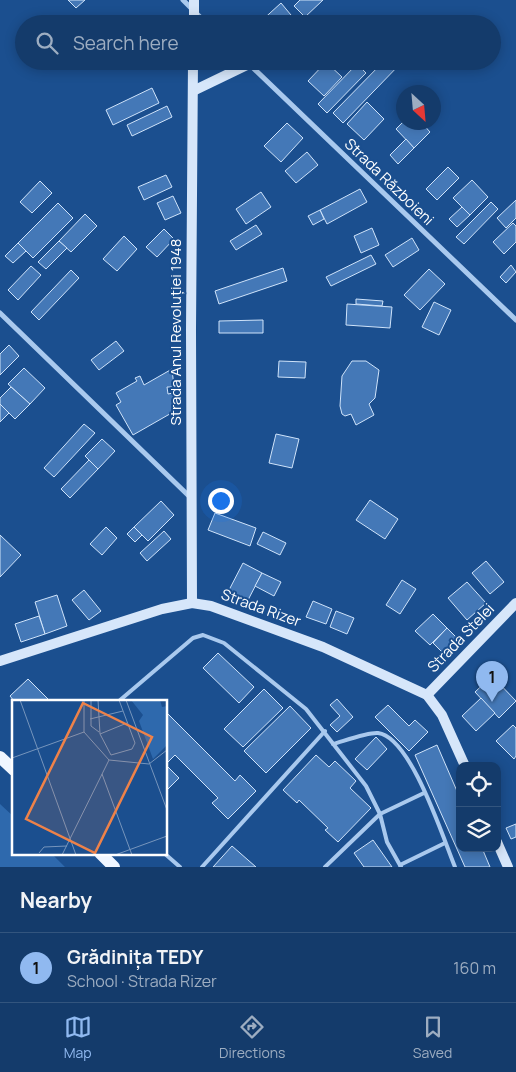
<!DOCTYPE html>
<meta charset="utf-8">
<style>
:root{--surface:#143b6b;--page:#214673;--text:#f1f3f6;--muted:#9dadc1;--line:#33557e;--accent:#90b9f0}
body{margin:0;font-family:Manrope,sans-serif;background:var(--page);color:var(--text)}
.controls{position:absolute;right:15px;bottom:15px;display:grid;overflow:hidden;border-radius:10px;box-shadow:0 2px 12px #0003}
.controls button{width:45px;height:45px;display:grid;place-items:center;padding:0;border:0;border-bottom:1px solid var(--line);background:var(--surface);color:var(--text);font:25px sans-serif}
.compass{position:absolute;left:396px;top:85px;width:45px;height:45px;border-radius:50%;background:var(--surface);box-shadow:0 2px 12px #0003;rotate:154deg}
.you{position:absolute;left:220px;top:500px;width:18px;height:18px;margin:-12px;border:4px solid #fff;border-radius:50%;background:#1a73e8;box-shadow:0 0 0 8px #1a73e833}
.badge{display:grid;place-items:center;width:32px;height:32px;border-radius:50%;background:var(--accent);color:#111;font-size:16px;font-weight:700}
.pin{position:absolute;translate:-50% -41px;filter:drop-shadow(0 1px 2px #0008)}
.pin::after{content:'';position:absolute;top:26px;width:18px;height:15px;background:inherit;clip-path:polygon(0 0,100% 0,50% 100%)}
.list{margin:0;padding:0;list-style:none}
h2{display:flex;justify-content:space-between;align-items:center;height:65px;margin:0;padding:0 20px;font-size:21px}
h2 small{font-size:16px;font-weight:400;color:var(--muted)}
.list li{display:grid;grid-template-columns:32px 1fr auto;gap:15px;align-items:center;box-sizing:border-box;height:70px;padding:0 20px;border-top:1px solid var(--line)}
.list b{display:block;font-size:19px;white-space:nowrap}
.list p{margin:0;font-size:16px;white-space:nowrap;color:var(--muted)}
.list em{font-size:16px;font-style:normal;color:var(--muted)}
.icon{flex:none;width:28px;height:28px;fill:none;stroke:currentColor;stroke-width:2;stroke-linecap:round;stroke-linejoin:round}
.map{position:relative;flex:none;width:516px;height:867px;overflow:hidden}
.search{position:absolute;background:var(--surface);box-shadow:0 2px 12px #0003;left:15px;right:15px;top:15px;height:55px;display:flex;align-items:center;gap:12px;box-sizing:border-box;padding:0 18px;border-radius:28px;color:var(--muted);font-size:19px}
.sheet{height:135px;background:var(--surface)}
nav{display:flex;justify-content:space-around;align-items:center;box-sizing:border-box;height:70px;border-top:1px solid var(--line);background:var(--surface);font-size:14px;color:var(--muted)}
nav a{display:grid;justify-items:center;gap:2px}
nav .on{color:var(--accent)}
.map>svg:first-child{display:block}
</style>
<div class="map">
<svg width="516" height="867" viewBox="0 0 516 867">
<rect width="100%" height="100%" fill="#1b4f8f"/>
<polygon fill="#2e69ad" points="0,804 14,817 14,853 51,853 65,867 0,867"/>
<g fill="#4478b7" stroke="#cfe3fa">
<polygon points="68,0 85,0 76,8"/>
<polygon points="300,0 323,0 305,17 294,6"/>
<polygon points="281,3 291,15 281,24 258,24"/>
<polygon points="384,61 403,61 343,123 333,113"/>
<polygon points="326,62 342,77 324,96 308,81"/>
<polygon points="357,64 366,73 327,113 318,104"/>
<polygon points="152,88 159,103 113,125 106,110"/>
<polygon points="367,102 384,119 364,140 347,124"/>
<polygon points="167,106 172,117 132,136 127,125"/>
<polygon points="404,121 421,122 430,132 414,148 396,129"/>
<polygon points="287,123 303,138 281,162 264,146"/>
<polygon points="406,139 414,148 398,164 390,155"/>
<polygon points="307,152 318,165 296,183 285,171"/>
<polygon points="448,167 459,178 437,200 426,189"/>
<polygon points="166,175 172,187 144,200 138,187"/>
<polygon points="472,180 488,197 470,215 453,198"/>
<polygon points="40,181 52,193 32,213 20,202"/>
<polygon points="360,189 367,202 327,224 320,210"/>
<polygon points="261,192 271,207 246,224 236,209"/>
<polygon points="173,196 181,213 165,220 157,203"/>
<polygon points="516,200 516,218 506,228 497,218"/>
<polygon points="491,202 498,209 464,244 456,237"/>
<polygon points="58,203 73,218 33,258 18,243"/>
<polygon points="462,207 470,215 457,227 449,219"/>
<polygon points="320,210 324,219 313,225 308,216"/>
<polygon points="85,214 97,226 71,252 59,241"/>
<polygon points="513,223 516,226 516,242 504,254 493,242"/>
<polygon points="256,225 262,234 236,250 230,241"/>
<polygon points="372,228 379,245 361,253 354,236"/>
<polygon points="164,229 174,239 157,257 146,247"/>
<polygon points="124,236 137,249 117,271 103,259"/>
<polygon points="412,238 419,250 393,267 385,255"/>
<polygon points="59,241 67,248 46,269 38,262"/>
<polygon points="18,243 26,251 13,263 5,256"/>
<polygon points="371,255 376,264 331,286 326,277"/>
<polygon points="511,265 516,272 506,283 500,277"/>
<polygon points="31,266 41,275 18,300 8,290"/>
<polygon points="283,268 287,281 219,304 215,291"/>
<polygon points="429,269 445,284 420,310 404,295"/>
<polygon points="71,270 79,278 39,320 31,312"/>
<polygon points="356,299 383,301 382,306 356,304"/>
<polygon points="434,302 451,310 439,335 422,327"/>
<polygon points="347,304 392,307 390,328 346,325"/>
<polygon points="263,320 263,333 219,333 219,321"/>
<polygon points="116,341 124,351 99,370 91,360"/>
<polygon points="9,345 19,356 0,375 0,354"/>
<polygon points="279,361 306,362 305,378 278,377"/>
<polygon points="352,361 366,361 379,370 375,398 369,404 374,415 356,425 351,414 345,416 342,414 340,406 342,376"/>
<polygon points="24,368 45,388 30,404 8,384"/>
<polygon points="172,369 174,387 167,387 168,394 173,393 175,411 133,435 116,405 121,402 116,393 137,381 135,378 140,376 144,385"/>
<polygon points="11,387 30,404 15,419 0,404 0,398"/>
<polygon points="0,404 9,413 0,422"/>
<polygon points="84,424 95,433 54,477 44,468"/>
<polygon points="276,434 299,439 292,468 269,463"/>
<polygon points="102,439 115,451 98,469 85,456"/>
<polygon points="89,460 98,469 70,498 61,489"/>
<polygon points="370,500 398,519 385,539 356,520"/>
<polygon points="161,501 174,515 148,541 134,527"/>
<polygon points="215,513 256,528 250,546 208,530"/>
<polygon points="106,527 117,538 102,555 90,544"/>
<polygon points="134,527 142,535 135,542 127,534"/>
<polygon points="164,531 171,539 147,561 140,553"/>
<polygon points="263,532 286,543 280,555 257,544"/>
<polygon points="0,535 21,555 0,577"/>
<polygon points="486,561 504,582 490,594 472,573"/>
<polygon points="243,563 262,573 247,602 228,592"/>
<polygon points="262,573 281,582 274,596 255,586"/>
<polygon points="402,580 416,589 400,614 386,605"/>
<polygon points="467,582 486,603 467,620 448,598"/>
<polygon points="84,590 101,611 89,620 72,600"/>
<polygon points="57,595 67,626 45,634 35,602"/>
<polygon points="313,601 332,609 326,624 306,617"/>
<polygon points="336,611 354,618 347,634 330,627"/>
<polygon points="433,614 447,628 430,645 415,631"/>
<polygon points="39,616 45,634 21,642 15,624"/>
<polygon points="447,628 459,640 444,654 433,643"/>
<polygon points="218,653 254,687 239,703 203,668"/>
<polygon points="492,676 516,701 499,718 475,692"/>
<polygon points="28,679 50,701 14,701 10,696"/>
<polygon points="264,689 283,708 243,747 224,729"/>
<polygon points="481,698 495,713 476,731 462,716"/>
<polygon points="337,699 353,717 337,732 330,725 340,716 330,705"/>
<polygon points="388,705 409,726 415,720 428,732 409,751 375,717"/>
<polygon points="290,706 311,728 266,773 244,751"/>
<polygon points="166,712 235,781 240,775 256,791 228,819 212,803 218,798 175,755 166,764"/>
<polygon points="513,725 516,728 516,756 514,759 496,741"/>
<polygon points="376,737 387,749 367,770 355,759"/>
<polygon points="437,745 460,798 460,848 482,848 490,867 465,867 415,755"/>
<polygon points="316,755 329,767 335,761 356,781 350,788 371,808 338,842 325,830 328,828 299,800 297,803 283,790"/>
<polygon points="166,765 179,778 166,791"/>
<polygon points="516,824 516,837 511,839 506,828"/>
<polygon points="373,840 392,867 364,867 354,853"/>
<polygon points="232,846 256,867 213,867"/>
</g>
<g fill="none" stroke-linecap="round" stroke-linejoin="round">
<g stroke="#a9c9ee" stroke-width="4">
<polyline points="119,701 193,638 203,635 224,643 306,709 366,786 380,814 387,842 401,867"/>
<path d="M333 744C344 741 368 732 378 733 411 737 443 838 455 867"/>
<polyline points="164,853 180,867"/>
<polyline points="400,865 445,843"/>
<polyline points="202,867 325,731"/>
<polyline points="325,867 380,814 424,793"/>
</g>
<g stroke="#a9c9ee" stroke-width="5">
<polyline points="183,0 207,24"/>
<polyline points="248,63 516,320"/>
<polyline points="0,313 191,498"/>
</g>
<g stroke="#d6e6fa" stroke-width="10">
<polyline points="194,24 194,0"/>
<polyline points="193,91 249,64"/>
<polyline points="192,603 191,330 193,61"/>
<polyline points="0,661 162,609 192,603 211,606 323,647 427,695 442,715 465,766"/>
<polyline points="427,695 516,603"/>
<polyline points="497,842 508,867"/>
</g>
<g stroke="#f0f6ff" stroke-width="12">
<polyline points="0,757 14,770"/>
<polyline points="100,853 114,867"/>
</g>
</g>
<g text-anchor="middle" stroke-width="4" stroke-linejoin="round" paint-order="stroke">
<g font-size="15" fill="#fff" stroke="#1b4f8f">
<text transform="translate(389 182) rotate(44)" y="5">Strada Războieni</text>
<text transform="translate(176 332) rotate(-90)" y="5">Strada Anul Revoluției 1948</text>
<text transform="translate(261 608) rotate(20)" y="5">Strada Rizer</text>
<text transform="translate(461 638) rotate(-46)" y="5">Strada Stelei</text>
</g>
</g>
<g transform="translate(12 700)">
<rect width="155" height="155" fill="#1b4f8f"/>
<path d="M119 0H148L150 7 155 6V45L141 59 127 21 131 15Z" fill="#2e69ad"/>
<path fill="none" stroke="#7695bc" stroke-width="1" d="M8 0 64 155M72 0V32L97 60 137 64 155 50M79 0V26L87 32M86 0 88 34 99 55 120 49 123 43 107 0M114 0 155 110M78 19 111 11M88 34 115 23M0 58 72 32M90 74 120 155M27 153 32 147 55 146M50 155 97 60M103 155 155 136"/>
<path fill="#ee8249" fill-opacity="0.15" stroke="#ee8249" stroke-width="2.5" d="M71 3 140 37 83 153 14 119Z"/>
<rect width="155" height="155" fill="none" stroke="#fff" stroke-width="2.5"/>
</g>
</svg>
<div class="controls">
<button><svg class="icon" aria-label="locate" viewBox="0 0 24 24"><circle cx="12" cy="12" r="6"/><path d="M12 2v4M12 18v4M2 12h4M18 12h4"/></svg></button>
<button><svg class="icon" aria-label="layers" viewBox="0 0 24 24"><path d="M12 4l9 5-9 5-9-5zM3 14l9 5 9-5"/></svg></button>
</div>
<svg class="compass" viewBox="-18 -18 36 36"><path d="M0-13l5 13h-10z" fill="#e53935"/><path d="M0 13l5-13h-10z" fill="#9dadc1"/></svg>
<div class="you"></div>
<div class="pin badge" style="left:492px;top:702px">1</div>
<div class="search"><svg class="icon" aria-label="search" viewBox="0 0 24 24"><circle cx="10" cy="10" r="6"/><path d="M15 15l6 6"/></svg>Search here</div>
</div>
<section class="sheet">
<h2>Nearby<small></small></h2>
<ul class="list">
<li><span class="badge">1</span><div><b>Grădinița TEDY</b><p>School · Strada Rizer</p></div><em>160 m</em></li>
</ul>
</section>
<nav>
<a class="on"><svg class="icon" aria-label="map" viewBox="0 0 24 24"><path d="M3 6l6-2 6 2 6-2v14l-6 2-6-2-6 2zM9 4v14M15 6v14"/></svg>Map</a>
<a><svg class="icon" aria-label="directions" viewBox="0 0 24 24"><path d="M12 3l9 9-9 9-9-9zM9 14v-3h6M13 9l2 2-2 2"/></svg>Directions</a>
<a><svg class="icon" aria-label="saved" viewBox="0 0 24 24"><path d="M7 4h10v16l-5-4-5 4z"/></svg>Saved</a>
</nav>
